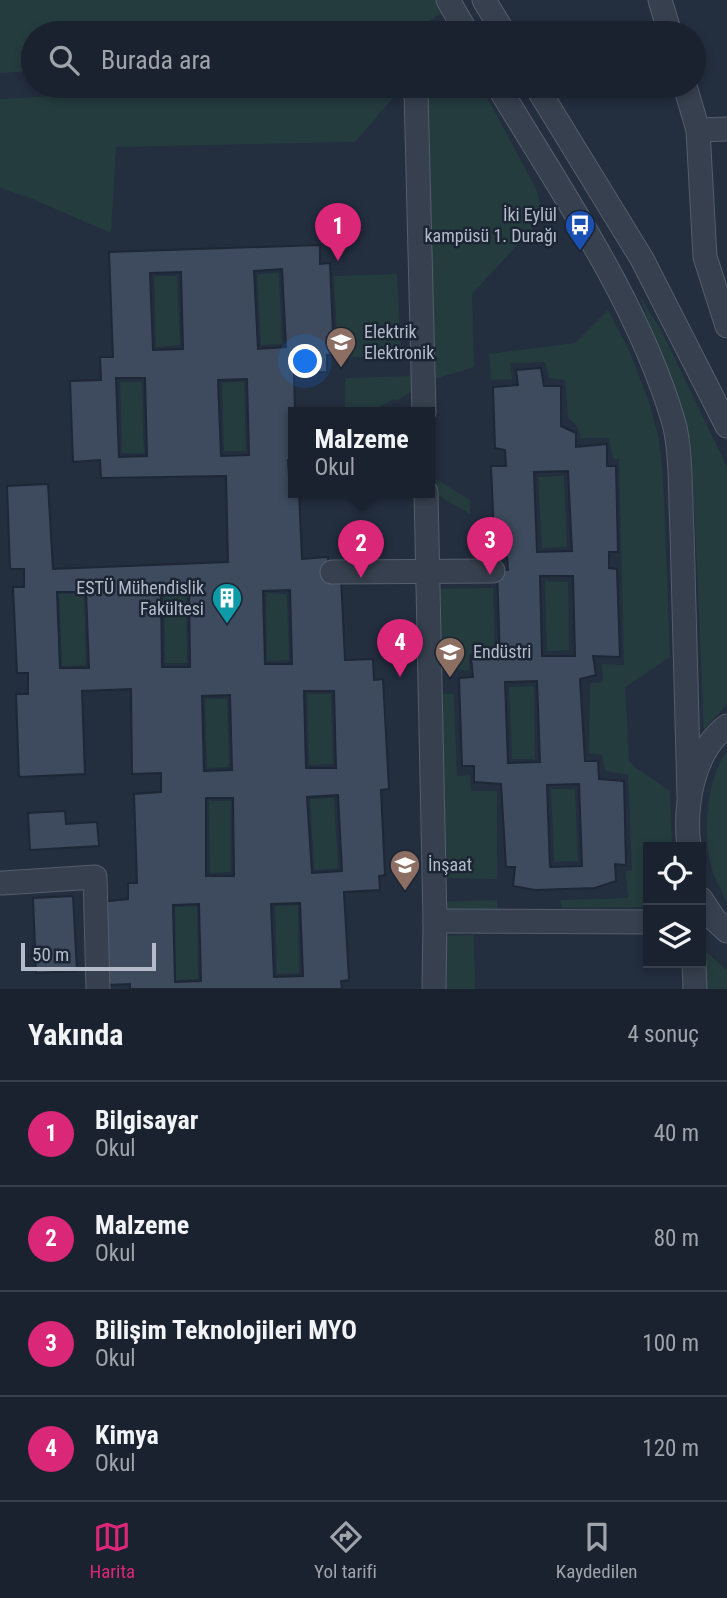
<!DOCTYPE html>
<html lang="tr">
<meta charset="utf-8">
<style>
:root{--surface:#1a222f;--page:#232a37;--text:#f1f3f6;--muted:#9fa4aa;--line:#383f4b;--accent:#db2777}
body{margin:0;font-family:"Roboto Condensed",sans-serif;background:var(--page);color:var(--text)}
.controls{position:absolute;right:21px;bottom:21px;display:grid;overflow:hidden;border-radius:0px;box-shadow:0 4px 10px #0003}
.controls button{width:63px;height:63px;display:grid;place-items:center;padding:0;border:0;border-bottom:2px solid var(--line);background:var(--surface);color:var(--text);font:35px sans-serif}
.scale{position:absolute;left:21px;bottom:18px;width:135px;box-sizing:border-box;padding-left:7px;border:4px solid #b3bbc9;border-top:0;font-size:19px;line-height:24px;white-space:nowrap;color:#b3bbc9;-webkit-text-stroke:5px #1c2533;paint-order:stroke}
.you{position:absolute;left:306px;top:362px;width:24px;height:24px;margin:-18px;border:5px solid #fff;border-radius:50%;background:#1a73e8;box-shadow:0 0 0 10px #1a73e833}
.badge{display:grid;place-items:center;width:46px;height:46px;border-radius:50%;background:var(--accent);color:#fff;font-size:23px;font-weight:700}
.pin{position:absolute;translate:-50% -58px;filter:drop-shadow(0 2px 4px #0008)}
.pin::after{content:'';position:absolute;top:37px;width:24px;height:21px;background:inherit;clip-path:polygon(0 0,100% 0,50% 100%)}
.popup{position:absolute;left:288px;top:407px;width:147px;height:91px;box-sizing:border-box;display:grid;place-content:center;border-radius:0px;background:var(--surface);filter:drop-shadow(0 2px 5px #0005);font-size:23px;white-space:nowrap;color:var(--muted)}
.popup b{font-size:26px;color:var(--text)}
.popup::after{content:'';position:absolute;left:50%;top:100%;margin-left:-14px;border:14px solid transparent;border-top-color:var(--surface)}
.list{margin:0;padding:0;list-style:none}
h2{display:flex;justify-content:space-between;align-items:center;height:91px;margin:0;padding:0 28px;font-size:30px}
h2 small{font-size:23px;font-weight:400;color:var(--muted)}
.list li{display:grid;grid-template-columns:46px 1fr auto;gap:21px;align-items:center;box-sizing:border-box;height:105px;padding:0 28px;border-top:2px solid var(--line)}
.list b{display:block;font-size:26px;white-space:nowrap}
.list p{margin:0;font-size:23px;white-space:nowrap;color:var(--muted)}
.list em{font-size:23px;font-style:normal;color:var(--muted)}
.icon{flex:none;width:38px;height:38px;fill:none;stroke:currentColor;stroke-width:2;stroke-linecap:round;stroke-linejoin:round}
.map{position:relative;flex:none;width:727px;height:989px;overflow:hidden}
.search{position:absolute;background:var(--surface);box-shadow:0 4px 10px #0003;left:21px;right:21px;top:21px;height:77px;display:flex;align-items:center;gap:18px;box-sizing:border-box;padding:0 24px;border-radius:38px;color:var(--muted);font-size:26px}
.sheet{height:511px;background:var(--surface)}
nav{display:flex;justify-content:space-around;align-items:center;box-sizing:border-box;height:98px;border-top:2px solid var(--line);background:var(--surface);font-size:19px;color:var(--muted)}
nav a{display:grid;justify-items:center;gap:4px}
nav .on{color:var(--accent)}
.map>svg:first-child{display:block}
</style>
<div class="map">
<svg width="727" height="989" viewBox="0 0 727 989">
<rect width="100%" height="100%" fill="#232e3f"/>
<g fill="#253c3f">
<polygon points="0,0 437,0 442,13 410,33 33,33 33,71 0,73"/>
<polygon points="226,86 403,86 355,142 116,147 111,233 30,198 0,188 0,99"/>
<polygon points="437,86 481,86 536,189 544,216 472,294 474,367 428,381 421,112"/>
<polygon points="279,273 282,344 261,345 257,274"/>
<polygon points="397,274 401,355 338,358 334,276"/>
<polygon points="154,276 177,276 180,345 156,347"/>
<polygon points="639,295 661,330 727,467 727,704 704,730 692,454 676,399"/>
<polygon points="608,310 629,350 648,399 659,439 663,475 670,657 625,687 629,760 636,768 670,791 672,847 648,847 648,907 562,908 560,900 628,898 626,871 632,870 628,775 605,771 602,755 589,753 590,683 603,682 602,664 624,665 619,459 613,459 609,438 581,438 577,426 568,418 565,380 549,378 545,362 510,363 512,379 491,380 489,354 575,343"/>
<polygon points="413,376 413,390 397,401 394,399 370,412 345,412 345,378"/>
<polygon points="120,382 142,382 144,453 122,453"/>
<polygon points="244,382 246,451 224,451 222,383"/>
<polygon points="564,476 567,547 542,548 538,477"/>
<polygon points="436,479 470,500 470,514 436,494"/>
<polygon points="545,581 568,582 569,650 547,651"/>
<polygon points="493,588 495,653 469,654 469,670 429,671 424,589"/>
<polygon points="186,591 187,663 165,663 164,592"/>
<polygon points="266,593 287,594 289,660 267,661"/>
<polygon points="59,594 84,594 86,665 62,666"/>
<polygon points="534,686 535,759 512,759 509,687"/>
<polygon points="428,693 454,694 457,776 470,775 471,791 497,791 497,879 437,878"/>
<polygon points="307,694 331,694 333,764 309,765"/>
<polygon points="205,699 227,699 229,767 207,768"/>
<path d="M727 751V903C723 893 717 883 713 873 702 839 705 780 727 751Z"/>
<polygon points="575,789 578,861 554,862 551,789"/>
<polygon points="334,798 338,868 314,870 310,799"/>
<polygon points="209,801 231,801 231,872 210,873"/>
<polygon points="497,900 497,912 436,914 435,902"/>
<polygon points="298,905 299,973 277,974 275,906"/>
<polygon points="197,906 198,979 176,980 175,907"/>
<polygon points="474,935 475,989 438,989 437,936"/>
<polygon points="705,951 727,970 727,989 706,989"/>
</g>
<g fill="#3e4b5f" stroke="#1e2735" stroke-width="2" fill-rule="evenodd">
<path d="M320 245V264L330 263 334 355H327V372L294 373 295 412H293V460H288L289 475H293V492H299L302 559 328 557 329 579 341 578 345 660 373 659 374 680 383 679 389 789 381 790 385 875 379 876 380 890 344 892 349 980 341 981 342 989H130V984L105 985 100 902 128 899V883H137L134 794 161 792V773L132 774 131 689 82 691 85 774 19 777 16 694H28V673H17L13 587H24V569H10L7 486 48 484 53 569 228 562 226 476 101 478 100 460 73 462 70 381 101 380 100 357H113L109 252ZM282 269 286 347 258 349 254 271ZM181 272 183 349 153 350 150 273ZM116 378H145L147 456 119 457ZM247 379 249 455 221 456 218 380ZM161 589H189L190 667H162ZM290 590 292 664H265L263 591ZM57 592H86L89 668H60ZM304 691H334L336 768H306ZM230 695 232 770 204 771 202 696ZM338 795 342 871 312 873 307 797ZM206 798H233L234 876H206ZM300 903 303 976 274 977 271 904ZM199 904 201 981 175 982 173 905Z"/>
<path d="M541 368 544 386H561V426L576 433V447L607 444V466H616L618 552H609V568L617 569 620 657 593 656 596 675 580 679 585 761H598L599 779 624 781 626 865 615 864 616 881 595 888 535 890 513 886 515 867H506L501 784 474 782V766H462L459 678 473 677 471 657 500 658 497 569 508 570 507 557H495L491 466H506L505 450 495 448 493 387 518 385 516 370ZM568 471 572 551 537 552 534 472ZM540 576H573L575 656H542ZM537 681 540 762 508 763 505 682ZM579 784 582 866 550 867 547 785Z"/>
<polygon points="65,811 66,824 97,822 99,846 30,850 28,813"/>
<polygon points="73,896 77,971 36,973 33,898"/>
</g>
<g fill="none" stroke-linecap="round" stroke-linejoin="round">
<g stroke="#555e6c" stroke-width="25">
<g id="minor">
<polyline points="448,0 467,33"/>
<polyline points="484,0 504,33"/>
<polyline points="660,0 670,33"/>
<path d="M498 86C562 193 637 300 673 420 682 449 680 500 682 531 685 620 687 709 689 797"/>
<polyline points="536,86 642,259 727,426"/>
<polyline points="685,86 698,130 705,257 727,326"/>
<polyline points="416,91 424,412"/>
<polyline points="698,130 727,129"/>
<polyline points="426,492 435,921 434,989"/>
<polyline points="332,572 493,571"/>
<path d="M689 847C684 807 692 752 727 726"/>
<polyline points="3,883 95,877 98,989"/>
<polyline points="701,899 715,920 727,931"/>
<polyline points="435,921 648,922"/>
<polyline points="694,963 695,989"/>
</g>
</g>
<use href="#minor" stroke="#37404e" stroke-width="23"/>
</g>
<defs>
<g id="bus-pin" transform="scale(1.575)"><path d="M0 17L-7.5 6A9.5 9.5 0 1 1 7.5 6Z" fill="#1a4fb4" stroke="#1c2533"/><path d="M-5-6H5V4H4V6H2V4H-2V6H-4V4H-5ZM-3.5-4V0h7V-4ZM-3.5 1.2v1.5H-2V1.2ZM2 1.2v1.5H3.5V1.2Z" fill="#fff"/></g>
<g id="school-pin" transform="scale(1.575)"><path d="M0 17L-7.5 6A9.5 9.5 0 1 1 7.5 6Z" fill="#8d6e63" stroke="#1c2533"/><path d="M0-5L7-2L0 1L-7-2ZM-4 1L0 2.5L4 1V4Q0 6-4 4Z" fill="#fff"/></g>
<g id="building-pin" transform="scale(1.575)"><path d="M0 17L-7.5 6A9.5 9.5 0 1 1 7.5 6Z" fill="#0f9aa8" stroke="#1c2533"/><path d="M-4-6H4V6H1V3H-1V6H-4ZM-2.5-4.3h1.7v1.8h-1.7ZM.8-4.3h1.7v1.8H.8ZM-2.5-1h1.7V.8h-1.7ZM.8-1h1.7V.8H.8Z" fill="#fff"/></g>
</defs>
<g fill-rule="evenodd">
<use href="#bus-pin" x="580" y="225"/>
<use href="#school-pin" x="341" y="342"/>
<use href="#building-pin" x="227" y="598"/>
<use href="#school-pin" x="450" y="652"/>
<use href="#school-pin" x="405" y="865"/>
</g>
<g text-anchor="middle" stroke-width="5" stroke-linejoin="round" paint-order="stroke">
<g font-size="18" fill="#b3bbc9" stroke="#1c2533" text-anchor="start">
<text x="557" y="221" text-anchor="end">İki Eylül<tspan x="557" dy="21">kampüsü 1. Durağı</tspan></text>
<text x="364" y="338">Elektrik<tspan x="364" dy="21">Elektronik</tspan></text>
<text x="204" y="594" text-anchor="end">ESTÜ Mühendislik<tspan x="204" dy="21">Fakültesi</tspan></text>
<text x="473" y="658">Endüstri</text>
<text x="428" y="871">İnşaat</text>
</g>
</g>
</svg>
<div class="controls">
<button><svg class="icon" aria-label="locate" viewBox="0 0 24 24"><circle cx="12" cy="12" r="6"/><path d="M12 2v4M12 18v4M2 12h4M18 12h4"/></svg></button>
<button><svg class="icon" aria-label="layers" viewBox="0 0 24 24"><path d="M12 4l9 5-9 5-9-5zM3 14l9 5 9-5"/></svg></button>
</div>
<div class="scale">50 m</div>
<div class="you"></div>
<div class="pin badge" style="left:338px;top:261px">1</div>
<div class="pin badge" style="left:361px;top:578px">2</div>
<div class="popup"><b>Malzeme</b>Okul</div>
<div class="pin badge" style="left:490px;top:575px">3</div>
<div class="pin badge" style="left:400px;top:677px">4</div>
<div class="search"><svg class="icon" aria-label="search" viewBox="0 0 24 24"><circle cx="10" cy="10" r="6"/><path d="M15 15l6 6"/></svg>Burada ara</div>
</div>
<section class="sheet">
<h2>Yakında<small>4 sonuç</small></h2>
<ul class="list">
<li><span class="badge">1</span><div><b>Bilgisayar</b><p>Okul</p></div><em>40 m</em></li>
<li><span class="badge">2</span><div><b>Malzeme</b><p>Okul</p></div><em>80 m</em></li>
<li><span class="badge">3</span><div><b>Bilişim Teknolojileri MYO</b><p>Okul</p></div><em>100 m</em></li>
<li><span class="badge">4</span><div><b>Kimya</b><p>Okul</p></div><em>120 m</em></li>
</ul>
</section>
<nav>
<a class="on"><svg class="icon" aria-label="map" viewBox="0 0 24 24"><path d="M3 6l6-2 6 2 6-2v14l-6 2-6-2-6 2zM9 4v14M15 6v14"/></svg>Harita</a>
<a><svg class="icon" aria-label="directions" viewBox="0 0 24 24"><path d="M12 3l9 9-9 9-9-9zM9 14v-3h6M13 9l2 2-2 2"/></svg>Yol tarifi</a>
<a><svg class="icon" aria-label="saved" viewBox="0 0 24 24"><path d="M7 4h10v16l-5-4-5 4z"/></svg>Kaydedilen</a>
</nav>
